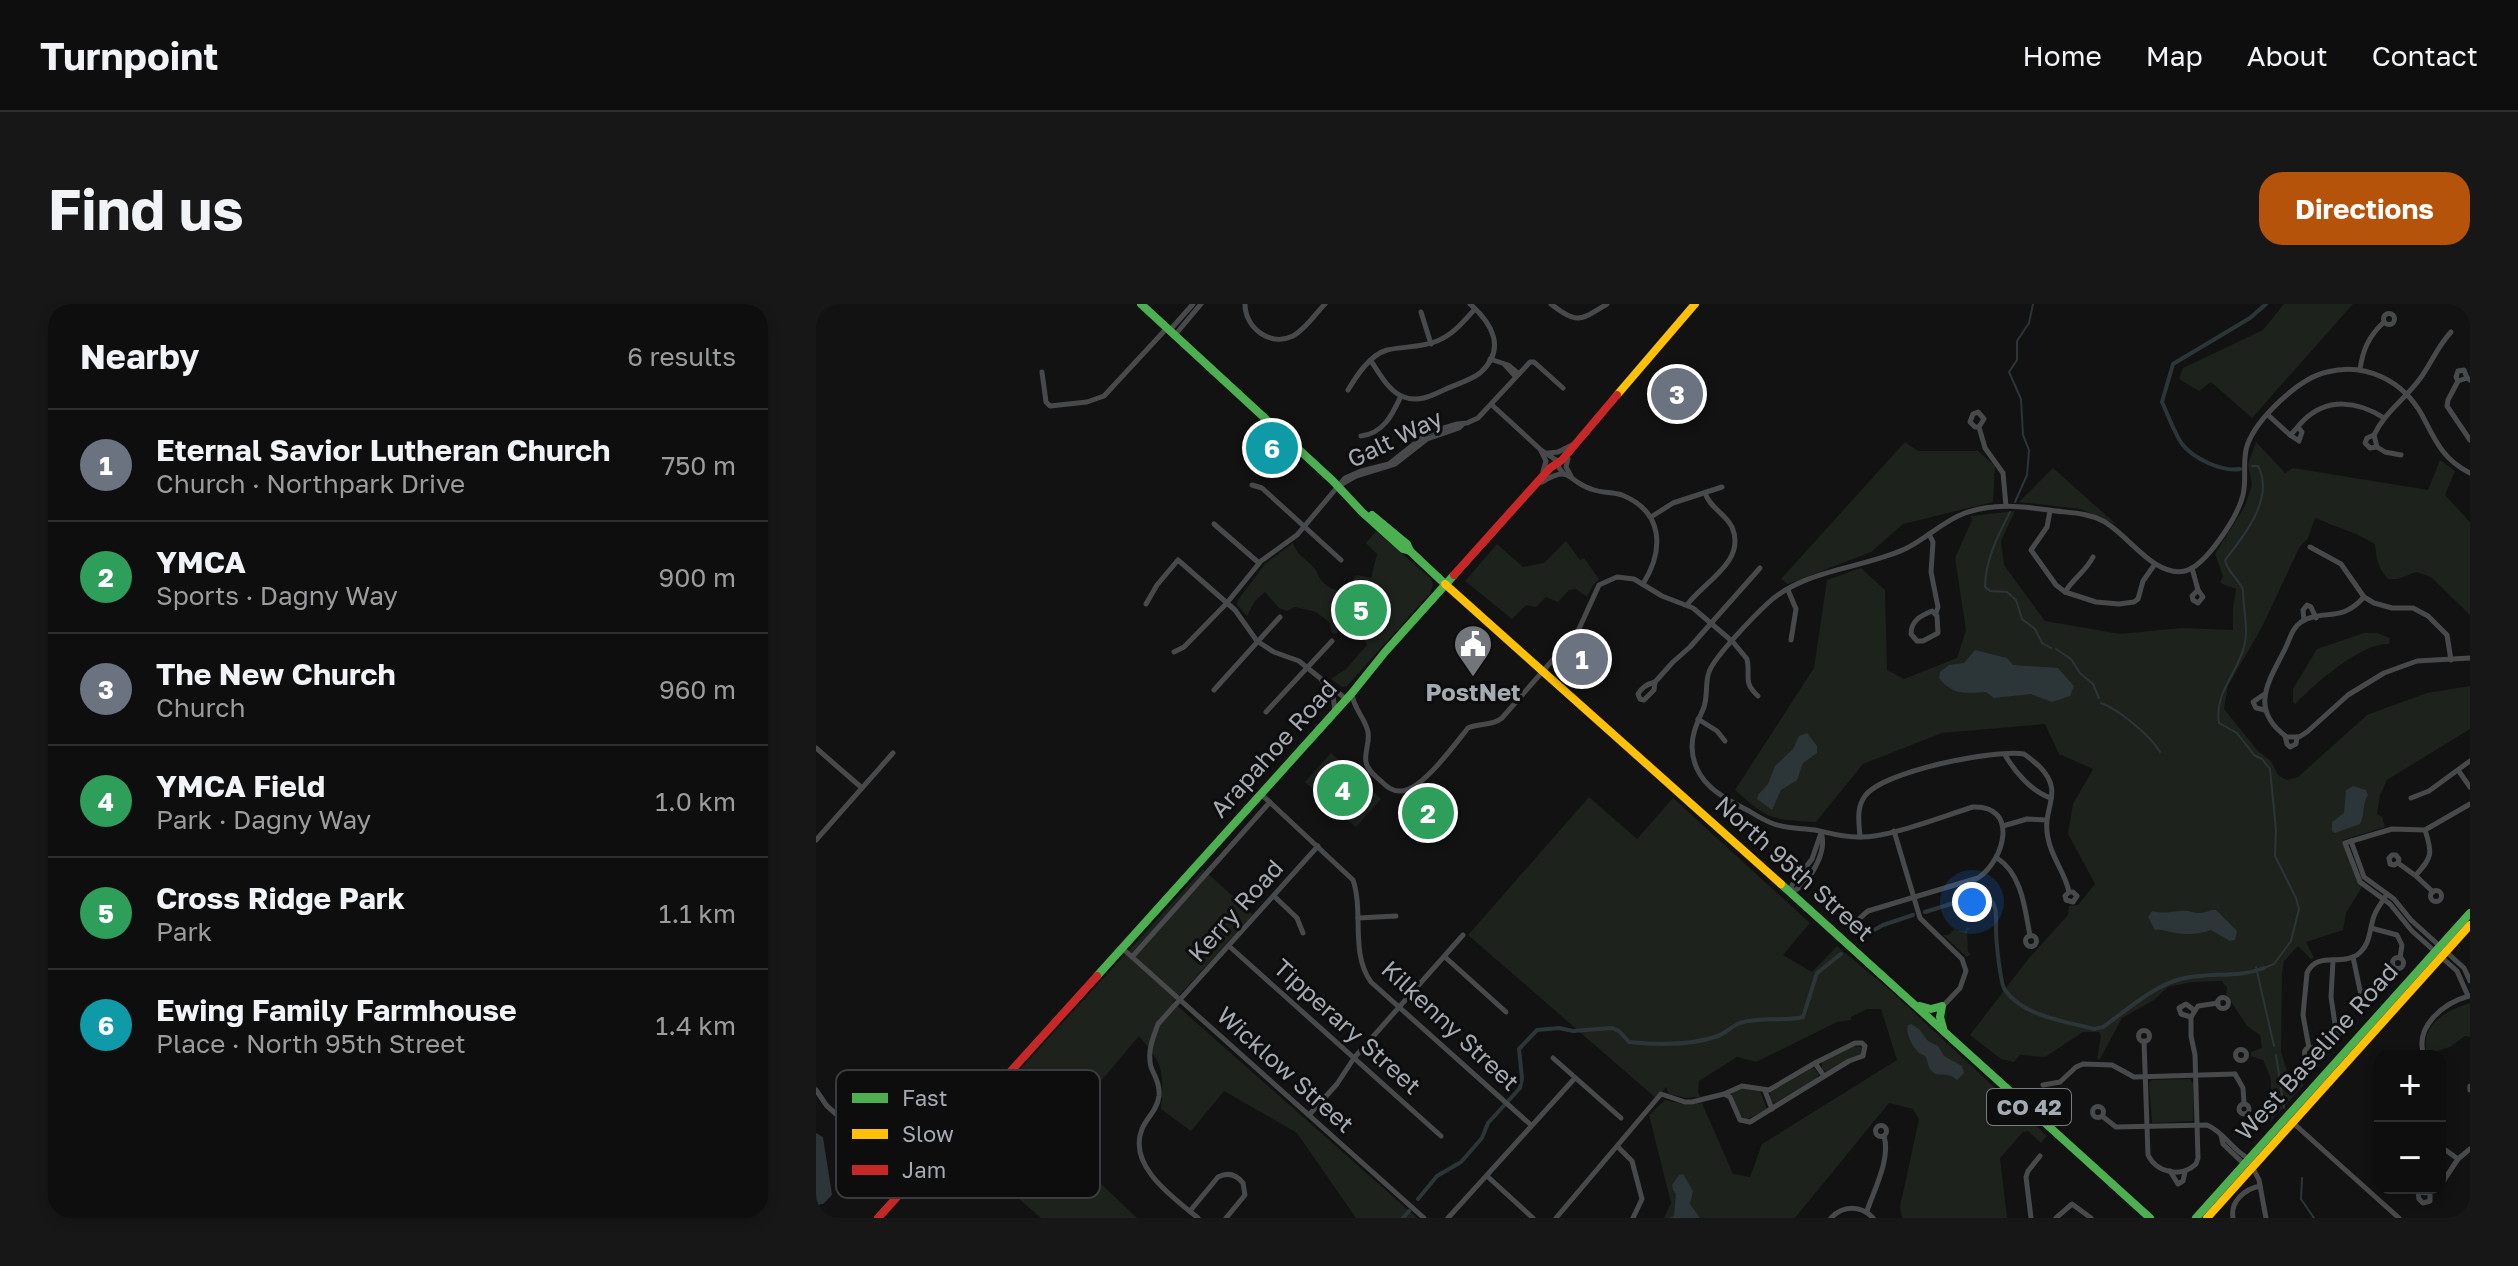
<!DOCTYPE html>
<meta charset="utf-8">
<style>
:root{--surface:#0e0e0e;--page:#171717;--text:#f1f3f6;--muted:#9b9c9e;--line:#2e2e2e;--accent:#b45309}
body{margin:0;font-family:"Golos Text",sans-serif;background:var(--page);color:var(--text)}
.controls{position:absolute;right:24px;bottom:24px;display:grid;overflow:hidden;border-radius:16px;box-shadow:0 4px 12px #0003}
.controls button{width:72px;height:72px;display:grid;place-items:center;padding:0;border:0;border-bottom:2px solid var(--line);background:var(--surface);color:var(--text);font:40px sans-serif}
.you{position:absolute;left:1156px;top:598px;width:28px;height:28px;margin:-20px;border:6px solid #fff;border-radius:50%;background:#1a73e8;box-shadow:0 0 0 12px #1a73e833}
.badge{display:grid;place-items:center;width:52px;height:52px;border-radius:50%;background:var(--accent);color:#fff;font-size:26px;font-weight:700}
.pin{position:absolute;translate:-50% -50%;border:4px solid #fff;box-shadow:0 2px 8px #0006}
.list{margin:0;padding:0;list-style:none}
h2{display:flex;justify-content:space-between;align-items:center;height:104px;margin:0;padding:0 32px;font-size:34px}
h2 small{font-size:26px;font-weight:400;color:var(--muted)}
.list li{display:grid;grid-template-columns:52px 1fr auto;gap:24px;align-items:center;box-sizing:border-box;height:112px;padding:0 32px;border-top:2px solid var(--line)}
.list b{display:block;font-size:30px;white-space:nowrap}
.list p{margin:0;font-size:26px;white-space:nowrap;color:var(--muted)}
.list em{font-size:26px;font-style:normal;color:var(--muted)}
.map{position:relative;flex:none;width:1654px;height:914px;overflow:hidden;border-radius:24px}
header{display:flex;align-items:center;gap:48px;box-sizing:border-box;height:112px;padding:0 40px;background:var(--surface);border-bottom:2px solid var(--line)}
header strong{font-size:38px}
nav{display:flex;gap:44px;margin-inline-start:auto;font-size:28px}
.intro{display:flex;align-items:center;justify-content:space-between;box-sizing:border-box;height:192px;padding:0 48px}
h1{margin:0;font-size:56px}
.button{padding:20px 36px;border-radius:24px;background:var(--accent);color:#fff;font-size:28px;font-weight:700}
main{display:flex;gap:48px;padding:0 48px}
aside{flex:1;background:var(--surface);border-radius:24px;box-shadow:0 4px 12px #0003}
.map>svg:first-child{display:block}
</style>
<header>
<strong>Turnpoint</strong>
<nav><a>Home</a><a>Map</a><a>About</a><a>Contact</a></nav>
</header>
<div class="intro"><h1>Find us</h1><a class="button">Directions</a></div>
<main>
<aside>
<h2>Nearby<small>6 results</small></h2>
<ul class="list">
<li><span class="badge" style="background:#6b7280">1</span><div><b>Eternal Savior Lutheran Church</b><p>Church · Northpark Drive</p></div><em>750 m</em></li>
<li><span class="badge" style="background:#2e9e5b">2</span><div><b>YMCA</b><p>Sports · Dagny Way</p></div><em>900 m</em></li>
<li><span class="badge" style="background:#6b7280">3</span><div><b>The New Church</b><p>Church</p></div><em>960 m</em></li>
<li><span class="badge" style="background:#2e9e5b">4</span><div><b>YMCA Field</b><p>Park · Dagny Way</p></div><em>1.0 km</em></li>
<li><span class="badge" style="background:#2e9e5b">5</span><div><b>Cross Ridge Park</b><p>Park</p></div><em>1.1 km</em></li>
<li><span class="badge" style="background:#0f9aa8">6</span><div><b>Ewing Family Farmhouse</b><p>Place · North 95th Street</p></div><em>1.4 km</em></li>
</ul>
</aside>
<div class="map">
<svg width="1654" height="914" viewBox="0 0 1654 914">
<rect width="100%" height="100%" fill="#121213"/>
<g fill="#1d221d">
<polygon points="1468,0 1537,0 1436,114 1395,78 1383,87 1363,75 1367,64 1447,26"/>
<polygon points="1089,138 1102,147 1162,147 1179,162 1177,198 1087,220 1055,248 972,280 965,275"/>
<path d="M1440 138 1469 169 1477 164 1612 186 1624 156 1639 167 1629 191 1654 218V311L1615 273 1600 268 1582 275H1572C1562 264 1560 255 1559 240L1540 230 1499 214 1492 234 1483 244 1446 323 1412 382 1408 405 1442 447 1455 457 1462 471 1471 476 1482 473 1551 411 1611 389 1654 382V425L1571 476 1564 491 1561 510 1566 513 1569 523 1527 536 1540 575 1546 583 1530 609 1527 626 1490 638 1498 654 1495 655 1482 642 1468 657 1466 669 1465 748 1471 767 1488 781 1454 818 1455 775 1447 756 1435 752V748L1446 744 1444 731 1431 722 1410 690 1411 684 1406 677 1376 678 1352 683 1338 696 1306 714 1284 755H1281L1285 732 1283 728H1267L1229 753 1204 751 1198 758 1185 755 1154 731 1213 654 1252 611 1253 602 1262 601 1279 580 1252 530 1257 500 1277 465 1243 450 1229 420 1126 429 1047 460 1000 518C954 515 954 517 919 486L998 364 1011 276 1045 264 1069 286 1071 366 1088 375 1141 354 1150 326 1139 254 1156 216 1155 212 1199 207 1185 237 1188 261 1229 317 1304 330 1365 324 1417 326V305L1420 285 1404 279 1407 272 1399 250 1429 202 1436 181 1432 160Z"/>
<polygon points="1237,164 1301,221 1265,205 1203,198"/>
<path d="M560 227 614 274 617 280 614 289 531 382 526 383 515 375 530 365 551 341 542 320 527 321 520 330 516 329 514 319 500 308 479 303 471 307 463 304 449 288 439 297 431 312 421 301 422 296 449 260 477 239C481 252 490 254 498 264 503 270 500 269 505 276 514 287 528 289 541 286L538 273 541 271 555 274 561 250 550 239Z"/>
<polygon points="750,237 764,256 768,254 783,275 777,281 771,293 760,285 753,286 742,298 730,293 720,303 710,301 696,315 649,277 681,240 707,263 728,259"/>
<path d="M1548 329H1561L1574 334 1573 340C1544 339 1499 380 1479 400L1477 398V385L1501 345Z"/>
<polygon points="515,449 565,495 540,523 489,478"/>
<polygon points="773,493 821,535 857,494 994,619 967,651 996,668 1021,642 1076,688 1231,832 1225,839 1212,827 1207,828 1184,854 1191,914 1086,914 1084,903 1103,815 1097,805 1073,799 979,914 848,914 855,899 833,811 849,796 873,801 886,799 917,870 934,873 946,840 1081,756 1065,705 1051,705 1035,713 1035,716 1021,718 940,758 921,753 883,777 882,787 884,793 870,794 853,790 850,783 841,795 652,631"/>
<path d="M387 565 437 611 357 698 601 914H540L481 829 408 787 375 827 345 805C348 768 348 761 323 732L237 834 321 914H225L194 887 229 842 178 794Z"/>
<polygon points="1149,622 1154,625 1151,627 1152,648 1155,650 1151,653 1127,631 1132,631 1139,625 1140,627 1149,627 1151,625"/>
<path d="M1654 699V733L1649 732 1634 743 1611 750C1603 722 1630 706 1654 699Z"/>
<polygon points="1038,742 1046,743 1045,751 1011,768 1006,765 1006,757"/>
<polygon points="997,763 1003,770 1001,774 961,800 956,798 953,793 955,788"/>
<polygon points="1374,775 1378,781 1377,817 1336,819 1333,779 1336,776"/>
<polygon points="924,784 944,787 951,805 930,816 924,814 916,792 916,789"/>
</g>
<g fill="#2c3538">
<path d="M1159 346 1191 354 1197 361 1242 364 1258 382 1254 392 1236 398 1215 390 1178 394 1170 388C1150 389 1137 392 1123 374L1124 368 1133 361 1148 359Z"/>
<polygon points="991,429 1001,442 1001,449 987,459 981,476 965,486 956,506 941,495 942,491 952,480 959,462 977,445 983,432"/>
<path d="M1537 482 1550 486 1552 491C1546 500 1549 511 1544 520L1519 529 1516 527V518L1528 509 1530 486Z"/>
<path d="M1395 606H1400L1421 627 1419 636 1414 637 1395 626C1385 630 1371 631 1360 629 1351 628 1348 625 1339 626L1332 613 1336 607C1349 610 1351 608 1363 607 1377 605 1380 613 1395 606Z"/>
<path d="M1095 720 1103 725 1112 737 1122 742 1128 752 1146 762 1148 769 1141 776C1129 767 1126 773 1118 769 1111 765 1113 757 1109 752 1107 751 1105 750 1103 749 1096 742 1089 729 1092 721Z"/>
<polygon points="0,829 7,833 16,891 7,900 4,900 0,907"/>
<polygon points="867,870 877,887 874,900 884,914 854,914 858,912 860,890 857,886 856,881 863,871"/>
</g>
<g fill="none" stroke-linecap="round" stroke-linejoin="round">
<g stroke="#2c3538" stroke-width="2">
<path d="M1436 162H1442C1459 194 1428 232 1409 256 1411 268 1423 275 1427 286 1427 304 1433 325 1428 343 1421 370 1398 389 1403 419L1421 429 1438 451 1446 455 1454 465 1460 526 1459 552 1480 594 1483 605 1475 637 1458 660 1448 664"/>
<polyline points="1199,198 1211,171 1213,146 1207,131 1205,95 1193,68 1201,56 1201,37 1213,19 1217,0"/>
<path d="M1194 208C1182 231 1169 257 1169 283L1174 287 1191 288 1200 296 1206 315 1219 325 1226 339 1235 344"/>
<polyline points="1240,345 1255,355 1264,369 1277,380 1283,394"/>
<path d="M1285 399C1302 405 1335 432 1344 448"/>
<polyline points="1440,663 1458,742"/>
<polyline points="1460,751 1468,804"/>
<polyline points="1486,874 1485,895 1498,914"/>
</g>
<g stroke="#2c3538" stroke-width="4">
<path d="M1424 165C1406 168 1378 155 1366 140 1358 128 1352 111 1346 98L1357 60 1434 14 1450 0"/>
<path d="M1109 608 1154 594 1171 592C1182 601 1180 612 1180 625 1180 636 1184 679 1189 686 1208 713 1249 717 1278 725L1287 723C1308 708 1337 683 1361 676 1390 667 1420 675 1448 664"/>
<polyline points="1044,634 1067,621 1097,611"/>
<path d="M602 895 621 872 645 858 666 834 672 819 704 784 706 774 703 745 721 726 743 724 757 727 796 724 803 727 813 738C842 741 874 742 902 732 910 729 916 722 924 719 945 712 967 718 987 713L1001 669 1025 650"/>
<polyline points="587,914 593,907"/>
</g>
<g stroke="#47494b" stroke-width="5">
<path d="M429 0C429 24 454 43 477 32 490 25 499 10 509 0"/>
<path d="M735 0C761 21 765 16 791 0"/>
<polyline points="605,8 615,40"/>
<circle cx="1573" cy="15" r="5.5"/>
<polyline points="354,26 377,0"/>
<polyline points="359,31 385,0"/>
<polyline points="674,55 692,61 703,70"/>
<path d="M555 57C564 70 573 88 588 93 603 99 617 91 630 85 641 80 655 76 664 69 691 45 676 19 654 0"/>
<polyline points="689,61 700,73"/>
<path d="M1544 65C1547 45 1553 32 1568 18"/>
<polyline points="226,68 230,98 234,102 271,98 288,92 351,24"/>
<polyline points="1654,76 1651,74 1642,77 1632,96 1631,102 1654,136"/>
<polyline points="1642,77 1640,73 1642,67 1648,66 1651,74"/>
<path d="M532 86C541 71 554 51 571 46 588 42 605 44 621 37 637 31 648 17 659 5"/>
<polyline points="676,101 725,146 743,158 743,164 748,170"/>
<path d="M1452 111 1474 131C1479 127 1482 122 1487 117 1511 93 1542 97 1568 114"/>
<polyline points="1163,123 1159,123 1154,118 1157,110 1162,108 1168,115 1163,123 1169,144 1187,169 1190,202"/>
<polyline points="1474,131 1483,137 1486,128 1482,123"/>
<polyline points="1558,131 1551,134 1549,139 1554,144 1561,143"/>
<path d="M545 132C568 129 576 111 585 92"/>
<polyline points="725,147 730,157 727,167"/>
<polyline points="732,149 742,148 756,141"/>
<path d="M1585 151 1569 148 1561 143 1558 131C1569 108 1588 96 1603 76 1615 60 1621 43 1635 28"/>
<polyline points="752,155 750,163 755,172"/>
<path d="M726 178C756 160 750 177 775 185 785 189 796 188 806 191 848 208 848 246 827 280"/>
<polyline points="526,180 540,172 579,160 611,135 643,124 647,120"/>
<polyline points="436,181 446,184 525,256"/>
<polyline points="1234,207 1231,223 1215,246 1240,281 1249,288 1280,298 1303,300 1318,298 1322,295 1327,277 1339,260"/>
<polyline points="835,213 857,199 906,183"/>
<polyline points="398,220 443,259"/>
<polyline points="1113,230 1117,238 1115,268 1122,303 1120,309"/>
<polyline points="1494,243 1525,260 1548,293 1558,299 1576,304 1597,304 1612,312 1631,331 1635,356"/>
<polyline points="1376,264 1382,286 1376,292 1377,296 1382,299 1387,293 1382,286"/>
<polyline points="972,286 980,305 975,336"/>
<path d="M1249 288C1257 275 1270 267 1277 253"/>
<path d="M1548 293C1524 320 1508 304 1485 318 1476 324 1474 335 1469 345 1453 377 1432 405 1471 433H1483L1491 428 1532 391 1568 369 1601 357 1654 354"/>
<polyline points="330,300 341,281 362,256 419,306 441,337 458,348 483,357 530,395"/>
<path d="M871 301C887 278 931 258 916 223 909 209 894 204 889 189"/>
<path d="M1116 307 1121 312 1122 329 1107 337H1101L1095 330C1095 317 1104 312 1116 307Z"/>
<polyline points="1488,316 1487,306 1491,301 1495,303 1500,314"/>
<polyline points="358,348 368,343 410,300 445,257 481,231 529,174 545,167 573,160 612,129 641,120 651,119 662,114 714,58 718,58 747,84"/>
<polyline points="506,377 517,391 519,407"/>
<polyline points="839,378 857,358 874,343 944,264"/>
<path d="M839 378 838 386 828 396 824 395 822 390C826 383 831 380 839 378Z"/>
<polyline points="398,386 464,313"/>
<path d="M536 389C537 405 549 413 552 428 554 439 548 448 550 458 551 466 559 472 565 477 571 483 577 488 586 487 607 485 639 440 652 424 664 419 676 422 686 414L762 327 783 281 801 273 818 275 846 292 877 304 917 338 931 355C935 373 926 377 942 392"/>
<polyline points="1447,391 1437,398 1440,404 1449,406"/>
<polyline points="450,408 516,337"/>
<polyline points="882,415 901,427 909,437"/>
<polyline points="1469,432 1471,440 1474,443 1480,440 1481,433"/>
<polyline points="0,444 46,484"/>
<path d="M1189 451C1199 468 1216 488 1235 494"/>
<polyline points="1642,466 1654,483"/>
<path d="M445 490 537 576C548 608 534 649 555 678L715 821"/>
<polyline points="1595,494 1613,487 1654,457"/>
<polyline points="1187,522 1211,515 1230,516"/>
<polyline points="1078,527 1104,614 1146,655 1150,667 1144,684 1127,702"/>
<path d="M1044 533C1043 519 1040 504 1049 492 1067 467 1179 445 1208 450 1214 454 1218 458 1223 462 1250 489 1225 503 1232 534 1235 553 1249 568 1253 588L1249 592 1250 596 1257 598 1261 592 1257 588H1253"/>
<polyline points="0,536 77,449"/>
<polyline points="1535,537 1548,573 1578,595 1595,616 1648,664 1654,677"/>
<path d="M1181 554C1206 570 1209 605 1214 632"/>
<polyline points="1582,559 1583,555 1580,551 1576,551 1573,554 1574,560 1578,561 1582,559 1600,572 1617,588"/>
<path d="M1600 571C1616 553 1617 550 1609 526"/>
<circle cx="1620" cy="592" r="5.5"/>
<path d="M974 589C993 581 1012 548 1005 528"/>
<polyline points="974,589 976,581 996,555 1005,529"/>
<polyline points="458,592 481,614 487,629"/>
<polyline points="542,614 580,612"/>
<path d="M1044 614 1052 607 1162 574C1189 556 1203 501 1157 503 1127 512 1070 535 1041 533 1027 533 1013 529 999 526 986 524 971 525 958 520 949 517 941 512 933 507 905 493 877 478 876 443 876 427 883 416 888 403 892 391 889 379 893 368 898 353 939 311 952 299 989 265 1045 265 1089 245 1110 235 1127 217 1149 209 1177 199 1204 202 1233 206 1252 209 1270 208 1287 217 1312 230 1338 274 1369 267 1390 262 1422 212 1427 191 1431 175 1426 158 1431 142 1440 115 1483 74 1511 68 1550 58 1587 77 1606 111 1619 136 1627 156 1654 169"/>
<polyline points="1555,624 1581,631 1586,641 1584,654"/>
<circle cx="1215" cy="637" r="5.5"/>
<polyline points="413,642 625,832"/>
<polyline points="306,644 608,914"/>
<polyline points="316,653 454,498"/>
<polyline points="629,653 690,708"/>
<polyline points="1537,653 1545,691 1541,698 1547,702 1550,700 1552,696 1549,692 1545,691"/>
<circle cx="1582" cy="659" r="5.5"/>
<polyline points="1517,656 1515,693 1519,720 1516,724 1520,730 1524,729 1527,726 1526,721 1519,720"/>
<polyline points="1652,692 1641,667 1596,627 1574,600 1544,578 1529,539 1576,525 1609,526 1654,500"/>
<circle cx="1407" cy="699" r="5.5"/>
<polyline points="1375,713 1365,710 1363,704 1370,700 1378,706"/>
<circle cx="1328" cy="732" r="5.5"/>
<path d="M1328 737 1332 851C1341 869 1365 874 1380 860L1382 854 1379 751 1375 732V713L1382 702 1402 699"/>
<circle cx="1494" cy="749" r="5.5"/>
<path d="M1493 744 1487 711 1491 669C1501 647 1524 662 1541 651 1555 641 1553 626 1558 612 1561 604 1567 597 1571 590"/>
<circle cx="1425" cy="751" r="5.5"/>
<path d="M1608 752C1598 723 1627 699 1653 692"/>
<polyline points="737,754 805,814"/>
<polyline points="999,759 1008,772"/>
<polyline points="1419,770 1427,784 1428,799"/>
<polyline points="1227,781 1244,778 1260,763 1267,760 1296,761 1318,773 1419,770"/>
<polyline points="1654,782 1654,786"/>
<polyline points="0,786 11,802 95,876"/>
<polyline points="949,787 956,805"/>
<circle cx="1428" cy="805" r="5"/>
<circle cx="1282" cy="808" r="5.5"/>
<polyline points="493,811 521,780 538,754 647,631"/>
<path d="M1286 812 1300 823 1391 821C1408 828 1416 846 1432 854L1443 876 1450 914"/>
<polyline points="1476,818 1583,914"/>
<circle cx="1065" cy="827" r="5.5"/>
<polyline points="1405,831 1407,840 1428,860"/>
<polyline points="1624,842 1642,855"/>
<polyline points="802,843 816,857 826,895 817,914"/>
<polyline points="1354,867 1362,880 1367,877 1369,868"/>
<polyline points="671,872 717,914"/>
<polyline points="1624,882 1642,855 1654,845"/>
<path d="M1595 884C1605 890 1613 891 1622 884"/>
<polyline points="1602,888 1603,895 1607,899 1614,897 1614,889"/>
<path d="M374 907 402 873C412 868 420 870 427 879L429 891 410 914"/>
<path d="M1051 907C1058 886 1075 854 1068 832"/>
<path d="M382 914C358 894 311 862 326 825 331 813 341 807 343 792 344 780 339 773 335 763 331 747 337 734 342 720L502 542"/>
<polyline points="632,914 759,774"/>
<polyline points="740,914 845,790 869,798 876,798 908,790 926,782 953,786 999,759 1039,739 1046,739 1049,742 1047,752 1033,757 934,818 924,816 914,793 908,790"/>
<path d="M1015 914C1027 901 1045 901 1057 914"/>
<polyline points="1215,914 1210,873 1212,867 1224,852"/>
<polyline points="1240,914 1256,900 1275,914"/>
<path d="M1417 914C1414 897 1429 885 1444 882"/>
</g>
<g stroke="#4caf50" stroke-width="8">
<polyline points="325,0 517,177 546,208 587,245 594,247"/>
<polyline points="556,211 591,240 594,247 629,280"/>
<polyline points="965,580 1334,914"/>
<polyline points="281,672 536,389 569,348 638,271"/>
<polyline points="1104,702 1115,705 1126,702 1124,713 1127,724"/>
<polyline points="1380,914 1654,609"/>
</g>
<g stroke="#ffc107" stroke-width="8">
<polyline points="801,91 879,0"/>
<polyline points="629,280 965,580"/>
<polyline points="1391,914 1654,621"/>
</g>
<g stroke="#c62828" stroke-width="8">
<polyline points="638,271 734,164 746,156 801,91"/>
<polyline points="62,914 281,672"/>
</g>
</g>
<defs>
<g id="civic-pin" transform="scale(2)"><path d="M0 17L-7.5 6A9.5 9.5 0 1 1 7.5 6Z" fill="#72757a" stroke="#0d0d0e"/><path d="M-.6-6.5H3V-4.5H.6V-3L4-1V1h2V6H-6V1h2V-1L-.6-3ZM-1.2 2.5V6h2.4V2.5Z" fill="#fff"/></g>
</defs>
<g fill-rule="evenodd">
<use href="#civic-pin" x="657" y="340"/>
</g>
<g text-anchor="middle" stroke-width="6" stroke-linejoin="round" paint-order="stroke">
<rect fill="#0d0d0e" stroke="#777c81" stroke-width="2" x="1171" y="785" width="84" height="36" rx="6"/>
<g font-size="22" font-weight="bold" fill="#a5abb2">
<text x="1213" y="811">CO 42</text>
</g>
<g font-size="24" fill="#a5abb2" stroke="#0d0d0e">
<text transform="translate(579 135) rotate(-26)" y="8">Galt Way</text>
<text transform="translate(458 445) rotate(-48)" y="8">Arapahoe Road</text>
<text transform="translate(978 565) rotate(42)" y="8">North 95th Street</text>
<text transform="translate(420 607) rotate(-48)" y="8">Kerry Road</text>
<text transform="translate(634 722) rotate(43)" y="8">Kilkenny Street</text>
<text transform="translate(531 723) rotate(42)" y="8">Tipperary Street</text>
<text transform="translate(1501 748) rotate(-48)" y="8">West Baseline Road</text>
<text transform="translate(469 766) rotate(42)" y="8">Wicklow Street</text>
</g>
<g font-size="24" font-weight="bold" fill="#a5abb2" stroke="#0d0d0e">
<text x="657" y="397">PostNet</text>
</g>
</g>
<rect x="20" y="766" width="264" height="128" rx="12" fill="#0d0d0e" stroke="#3b3c3f" stroke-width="2"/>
<rect x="36" y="789" width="36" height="10" fill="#4caf50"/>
<rect x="36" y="825" width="36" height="10" fill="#ffc107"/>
<rect x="36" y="861" width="36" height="10" fill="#c62828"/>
<g font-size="22" fill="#a5abb2">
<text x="86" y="802">Fast</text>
<text x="86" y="838">Slow</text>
<text x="86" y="874">Jam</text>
</g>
</svg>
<div class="controls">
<button>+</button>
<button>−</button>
</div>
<div class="you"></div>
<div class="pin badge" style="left:766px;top:355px;background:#6b7280">1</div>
<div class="pin badge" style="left:612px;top:509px;background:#2e9e5b">2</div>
<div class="pin badge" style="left:861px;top:90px;background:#6b7280">3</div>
<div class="pin badge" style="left:527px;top:486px;background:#2e9e5b">4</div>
<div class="pin badge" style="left:545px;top:306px;background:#2e9e5b">5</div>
<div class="pin badge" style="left:456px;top:144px;background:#0f9aa8">6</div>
</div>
</main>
